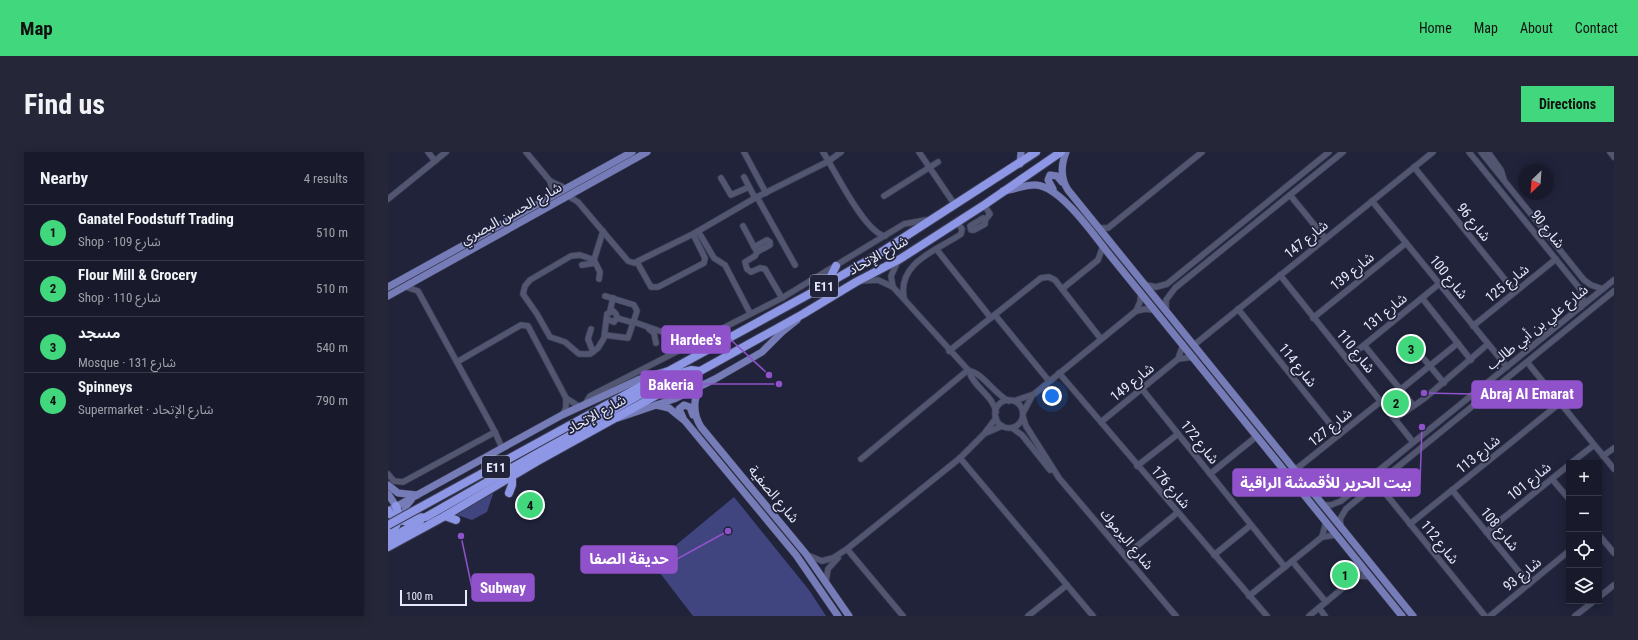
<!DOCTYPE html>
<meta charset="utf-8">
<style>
:root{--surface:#181a2c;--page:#252738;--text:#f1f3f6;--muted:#9fa1a9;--line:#363848;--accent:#41d77c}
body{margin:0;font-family:"Roboto Condensed","Noto Sans Arabic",sans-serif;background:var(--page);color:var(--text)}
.controls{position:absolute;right:12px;bottom:12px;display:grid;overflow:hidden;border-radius:0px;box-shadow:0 2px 10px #0003}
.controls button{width:36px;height:36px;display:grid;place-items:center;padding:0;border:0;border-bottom:1px solid var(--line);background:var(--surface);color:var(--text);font:20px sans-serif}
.compass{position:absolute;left:1130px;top:12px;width:36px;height:36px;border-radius:50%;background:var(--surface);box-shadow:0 2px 10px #0003;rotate:205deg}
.scale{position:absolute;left:12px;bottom:10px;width:67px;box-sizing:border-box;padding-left:4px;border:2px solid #e6e9f9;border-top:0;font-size:11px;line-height:14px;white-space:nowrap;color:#e6e9f9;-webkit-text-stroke:3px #20233a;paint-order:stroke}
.you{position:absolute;left:664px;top:244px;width:14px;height:14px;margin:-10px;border:3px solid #fff;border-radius:50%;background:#1a73e8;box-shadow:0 0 0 6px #1a73e833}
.badge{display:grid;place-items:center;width:26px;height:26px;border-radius:50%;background:var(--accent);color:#111;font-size:13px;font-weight:700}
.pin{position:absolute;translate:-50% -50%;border:2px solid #fff;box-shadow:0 1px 4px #0006}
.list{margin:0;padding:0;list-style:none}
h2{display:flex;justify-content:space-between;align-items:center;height:52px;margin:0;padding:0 16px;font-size:17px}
h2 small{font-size:13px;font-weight:400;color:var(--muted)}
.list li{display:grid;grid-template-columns:26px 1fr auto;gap:12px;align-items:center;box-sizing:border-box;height:56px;padding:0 16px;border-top:1px solid var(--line)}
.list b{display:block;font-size:15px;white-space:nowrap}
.list p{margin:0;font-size:13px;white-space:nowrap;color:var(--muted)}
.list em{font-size:13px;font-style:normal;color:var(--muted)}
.icon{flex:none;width:22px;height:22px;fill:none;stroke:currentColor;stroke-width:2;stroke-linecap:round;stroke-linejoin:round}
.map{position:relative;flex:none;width:1226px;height:464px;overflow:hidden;border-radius:0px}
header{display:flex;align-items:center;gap:24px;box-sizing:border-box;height:56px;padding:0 20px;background:var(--accent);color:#111}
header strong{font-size:19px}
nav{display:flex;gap:22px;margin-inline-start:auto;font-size:14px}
.intro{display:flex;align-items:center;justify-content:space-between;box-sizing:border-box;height:96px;padding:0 24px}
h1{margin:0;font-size:28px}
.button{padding:10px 18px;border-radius:0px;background:var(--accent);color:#111;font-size:14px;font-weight:700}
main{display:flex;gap:24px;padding:0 24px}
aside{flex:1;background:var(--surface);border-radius:0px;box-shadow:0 2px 10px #0003}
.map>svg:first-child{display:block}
</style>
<header>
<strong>Map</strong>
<nav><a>Home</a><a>Map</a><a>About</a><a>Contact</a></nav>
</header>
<div class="intro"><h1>Find us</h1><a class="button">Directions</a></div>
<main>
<aside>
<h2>Nearby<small>4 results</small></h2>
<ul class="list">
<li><span class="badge">1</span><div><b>Ganatel Foodstuff Trading</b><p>Shop · شارع 109</p></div><em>510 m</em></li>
<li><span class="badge">2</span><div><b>Flour Mill &amp; Grocery</b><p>Shop · شارع 110</p></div><em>510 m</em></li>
<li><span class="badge">3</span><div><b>مسجد</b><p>Mosque · شارع 131</p></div><em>540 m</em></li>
<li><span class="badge">4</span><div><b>Spinneys</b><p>Supermarket · شارع الإتحاد</p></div><em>790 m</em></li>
</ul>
</aside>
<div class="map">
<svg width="1226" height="464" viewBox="0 0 1226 464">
<rect width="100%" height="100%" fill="#20233a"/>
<g fill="#40457f">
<polygon points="106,339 99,360 84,368 66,362"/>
<polygon points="346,345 421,438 438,464 305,464 265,412"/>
</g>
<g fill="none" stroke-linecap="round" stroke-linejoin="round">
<g stroke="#3a3d51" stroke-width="7">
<g id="minor">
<polyline points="40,0 47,9"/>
<polyline points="138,0 162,29 177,36"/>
<polyline points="356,0 378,41"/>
<path d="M435 0C446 17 477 81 497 84"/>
<polyline points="531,0 567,53"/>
<polyline points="1081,0 1192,137 1195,146 1193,155"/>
<polyline points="1093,0 1196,128 1203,133 1215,137"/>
<polyline points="1100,0 1113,18 1116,28"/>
<polyline points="1222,0 1226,5"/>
<polyline points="1026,15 1127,140"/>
<polyline points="356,25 367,46"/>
<polyline points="333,26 343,43 361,35"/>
<polyline points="902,43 937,86"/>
<polyline points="180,44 190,50 240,109 246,111 305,82 367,46 441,9 453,0"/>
<polyline points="496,44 550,10"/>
<polyline points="161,45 164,37 162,29"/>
<polyline points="369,45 407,113"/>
<polyline points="0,47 58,0"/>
<polyline points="984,49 1119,215"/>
<polyline points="596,53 602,62 597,68"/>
<polygon points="595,66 597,68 597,72 586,78 583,78 582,74"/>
<polyline points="355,74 369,100 367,104 357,110 359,117 363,120 372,116 377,117 394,146"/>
<polyline points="711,76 720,76 814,0"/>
<polyline points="310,79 326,106 337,113 362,161"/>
<polyline points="366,95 379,88 382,90 382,93 369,100"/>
<polyline points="549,98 603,166"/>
<polyline points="206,108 192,103 183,104 142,128 137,134 135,142 149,162 162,185 177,190 191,202 202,202 210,196 216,186 219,162 225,159 228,162 229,166 226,170 219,167"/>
<polyline points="249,110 263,135 270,135 316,111 317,106 305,82"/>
<polyline points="194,113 207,111"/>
<polyline points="892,123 1025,290"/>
<polyline points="211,127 212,120 206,108 215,79"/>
<path d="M470 129 490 128 505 135 581 219C585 235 605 243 608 260"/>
<polyline points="758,133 768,135 779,132 941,0"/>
<polyline points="18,135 30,139 107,280 114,296"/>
<polyline points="505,135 503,124 510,109"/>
<polyline points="674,137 710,108 715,94"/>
<polyline points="217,144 246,153 249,159 240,186 217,183"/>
<path d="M516 146C509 110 550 98 573 82L574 77 569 70"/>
<polyline points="1034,146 1083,208"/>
<polyline points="778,157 778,148 787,136 955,0"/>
<polyline points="850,157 951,283"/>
<polyline points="222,159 225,146"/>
<polyline points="748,159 752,150 753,141"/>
<polyline points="607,163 661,229"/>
<polyline points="229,166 246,171"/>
<polyline points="925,166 1018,91"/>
<polyline points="246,170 283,183"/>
<polyline points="1085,174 1168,107"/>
<polyline points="203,177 200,187 205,200"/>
<polyline points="261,177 266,181 268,191"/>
<polyline points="806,193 1045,0"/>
<polyline points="976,193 1025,253"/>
<polyline points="561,199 653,126 661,125 667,128 713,187"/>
<polyline points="790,207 795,193"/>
<polyline points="959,207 1051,132"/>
<polyline points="1036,207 1056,231"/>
<polyline points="69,210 133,173 140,174 178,246 178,255 175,263"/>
<polyline points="1139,210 1226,317"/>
<path d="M581 219C594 220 607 243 621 249"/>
<polyline points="671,221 879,464"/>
<polyline points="754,237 897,415"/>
<polyline points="1012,238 1070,191"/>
<polyline points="178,246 192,255"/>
<circle cx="621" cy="262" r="14"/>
<polyline points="626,249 646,242 748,159 757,157 766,158"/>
<polyline points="197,252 202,244 394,146 516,72 538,68"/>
<polyline points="635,261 644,244"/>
<polyline points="635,265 638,274 671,326 788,464"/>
<polyline points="1007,267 1037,246 1100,192"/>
<polyline points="713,270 790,207 805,205"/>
<polyline points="624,276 634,283 662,318"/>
<polyline points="598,281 614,274"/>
<polyline points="1215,304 1226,296"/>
<polyline points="572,306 705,464"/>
<polyline points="473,307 580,218"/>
<polyline points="1183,311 1206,293"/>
<polyline points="749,314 790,282"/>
<polyline points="907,318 992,250"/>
<polyline points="0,322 6,329 15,330 107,280"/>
<polyline points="822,322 869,284"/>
<polyline points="1164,327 1181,347"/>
<polyline points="989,331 1097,464"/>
<polyline points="1064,338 1141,432"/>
<polyline points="935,353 943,353 953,349 1226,128"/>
<polyline points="1022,372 1172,251"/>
<polyline points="953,375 952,367 958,357 1226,139"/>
<polyline points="1098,380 1181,313"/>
<polyline points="1211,383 1226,401"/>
<polyline points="934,385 938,370"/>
<polyline points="459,397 515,464"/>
<polyline points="419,403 434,409 445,406 459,397 572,306 596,282 608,266"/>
<polyline points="826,403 863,373"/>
<polyline points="737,404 789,361"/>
<polyline points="904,409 938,450"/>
<polyline points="967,426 971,419 971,411"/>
<polyline points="438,429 440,417 450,406"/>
<polyline points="861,444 934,385 948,383"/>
<polyline points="1211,445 1226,433"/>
<polyline points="931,456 937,464"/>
<polyline points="640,464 679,433"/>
<polyline points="921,464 967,426 973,424 983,425"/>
<polyline points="1102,464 1181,399"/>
<polyline points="1187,464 1206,449"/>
</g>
</g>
<g stroke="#3a3d51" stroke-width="8">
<g id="major">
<path d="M678 0C673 13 672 26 680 38L1025 464"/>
<polyline points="632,12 633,0"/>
<polyline points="665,37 660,28 662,23 669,24 674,30"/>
<path d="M615 39C626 38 637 32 648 33 673 35 705 82 721 102L1014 464"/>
<polyline points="0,135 244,0"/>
<polyline points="0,144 259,0"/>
<path d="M312 234C305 248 305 262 313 275L418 402 461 464"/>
<polyline points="268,253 281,256 297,269 408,403 450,464"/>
<polyline points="230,266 286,247 327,227 374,200 394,180 409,168"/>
<polyline points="295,266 291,257 296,253 302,255 305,263"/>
<polyline points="0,333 10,341 29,343"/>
<polyline points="0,342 8,354"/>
<polyline points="23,348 18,354 17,359 22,363 36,365"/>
<polyline points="0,359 174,263 252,227 278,219"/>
</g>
</g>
<g stroke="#3a3d51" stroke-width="10">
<g id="highway">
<polyline points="438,129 443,124 448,114"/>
<polyline points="215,255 425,140 484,106 648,0"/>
<polyline points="121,341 124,333 124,324"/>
<path d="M0 359C10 374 23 369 38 365L288 222 303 218 311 219"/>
<polyline points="57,364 68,368"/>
<path d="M0 382C10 375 13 366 8 354"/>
<polyline points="0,388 32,369"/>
<polyline points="0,395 57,364 148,310 415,162 468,130 512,107 596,53 673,0"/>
</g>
</g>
<use href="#minor" stroke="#525671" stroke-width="5.5"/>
<use href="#major" stroke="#767cb7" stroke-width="7"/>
<use href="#highway" stroke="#8e96e6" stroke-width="8"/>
<g stroke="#3a3d51" stroke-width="10" stroke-linecap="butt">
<polyline id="highway-bridge" points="0,373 215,255"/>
</g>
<use href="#highway-bridge" stroke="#8e96e6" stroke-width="8"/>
</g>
<g text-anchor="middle" stroke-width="3.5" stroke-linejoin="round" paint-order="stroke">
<g fill="#20233a" stroke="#abaec0" stroke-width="1">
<rect x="422" y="123" width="28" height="22" rx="3"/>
<rect x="94" y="304" width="28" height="22" rx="3"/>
</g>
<g font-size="13" font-weight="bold" fill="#e6e9f9">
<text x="436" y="139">E11</text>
<text x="108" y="320">E11</text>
</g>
<g font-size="14" fill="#e6e9f9" stroke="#20233a">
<text transform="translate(123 61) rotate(-29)" y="5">شارع الحسن البصري</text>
<text transform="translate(1086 70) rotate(51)" y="5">شارع 96</text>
<text transform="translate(1160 77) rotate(51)" y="5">شارع 90</text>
<text transform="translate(918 87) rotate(-39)" y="5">شارع 147</text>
<text transform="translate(490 103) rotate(-29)" y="5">شارع الإتحاد</text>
<text transform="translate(964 119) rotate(-39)" y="5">شارع 139</text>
<text transform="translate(1061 125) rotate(51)" y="5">شارع 100</text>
<text transform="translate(1119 131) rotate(-39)" y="5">شارع 125</text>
<text transform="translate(997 160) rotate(-39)" y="5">شارع 131</text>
<text transform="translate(1149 175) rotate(-39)" y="5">شارع علي بن أبي طالب</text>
<text transform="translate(968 199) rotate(51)" y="5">شارع 110</text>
<text transform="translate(910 213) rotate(51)" y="5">شارع 114</text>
<text transform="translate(744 230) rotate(-39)" y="5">شارع 149</text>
<text transform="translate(208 262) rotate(-29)" y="5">شارع الإتحاد</text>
<text transform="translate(942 275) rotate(-39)" y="5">شارع 127</text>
<text transform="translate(812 290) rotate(51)" y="5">شارع 172</text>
<text transform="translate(1090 302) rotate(-39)" y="5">شارع 113</text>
<text transform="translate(1141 329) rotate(-39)" y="5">شارع 101</text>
<text transform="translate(783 335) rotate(49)" y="5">شارع 176</text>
<text transform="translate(386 342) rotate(50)" y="5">شارع الصفية</text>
<text transform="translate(1112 377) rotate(51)" y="5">شارع 108</text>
<text transform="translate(739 387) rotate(50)" y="5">شارع اليرموك</text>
<text transform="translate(1052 390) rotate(51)" y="5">شارع 112</text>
<text transform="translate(1134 422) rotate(-39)" y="5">شارع 93</text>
</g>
</g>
<path fill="none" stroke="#9052cb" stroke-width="1.5" d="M381 223L342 187M391 232L314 232M1036 241L1084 242M1034 275L1032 331M340 379L289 407M73 384L84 436"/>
<g fill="#9052cb" stroke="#20233a" stroke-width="1.5">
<circle cx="381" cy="223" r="4"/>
<circle cx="391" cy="232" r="4"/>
<circle cx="1036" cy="241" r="4"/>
<circle cx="1034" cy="275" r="4"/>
<circle cx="340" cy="379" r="4"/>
<circle cx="73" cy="384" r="4"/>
</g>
<g fill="#9052cb" stroke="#9052cb" stroke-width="1.5">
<rect x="274" y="174" width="68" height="27" rx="4"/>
<rect x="253" y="219" width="61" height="27" rx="4"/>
<rect x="1084" y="229" width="110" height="27" rx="4"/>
<rect x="845" y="317" width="187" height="27" rx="4"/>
<rect x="193" y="394" width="96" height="27" rx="4"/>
<rect x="84" y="422" width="62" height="27" rx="4"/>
</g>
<g font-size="15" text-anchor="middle" font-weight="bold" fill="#fff">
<text x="308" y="193">Hardee's</text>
<text x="283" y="238">Bakeria</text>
<text x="1139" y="247">Abraj Al Emarat</text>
<text x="938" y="336">بيت الحرير للأقمشة الراقية</text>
<text x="241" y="412">حديقة الصفا</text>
<text x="115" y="441">Subway</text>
</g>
</svg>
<div class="controls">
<button>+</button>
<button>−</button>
<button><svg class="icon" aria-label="locate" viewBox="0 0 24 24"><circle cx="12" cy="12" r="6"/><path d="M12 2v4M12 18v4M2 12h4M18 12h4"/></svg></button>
<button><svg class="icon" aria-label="layers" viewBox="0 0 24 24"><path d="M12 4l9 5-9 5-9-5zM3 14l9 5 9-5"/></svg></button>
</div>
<svg class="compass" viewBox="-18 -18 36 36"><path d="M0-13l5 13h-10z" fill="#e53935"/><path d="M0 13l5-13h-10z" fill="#9fa1a9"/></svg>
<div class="scale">100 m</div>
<div class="you"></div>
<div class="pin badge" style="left:957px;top:423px">1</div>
<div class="pin badge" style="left:1008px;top:251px">2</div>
<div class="pin badge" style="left:1023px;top:197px">3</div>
<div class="pin badge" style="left:142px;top:353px">4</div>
</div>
</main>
